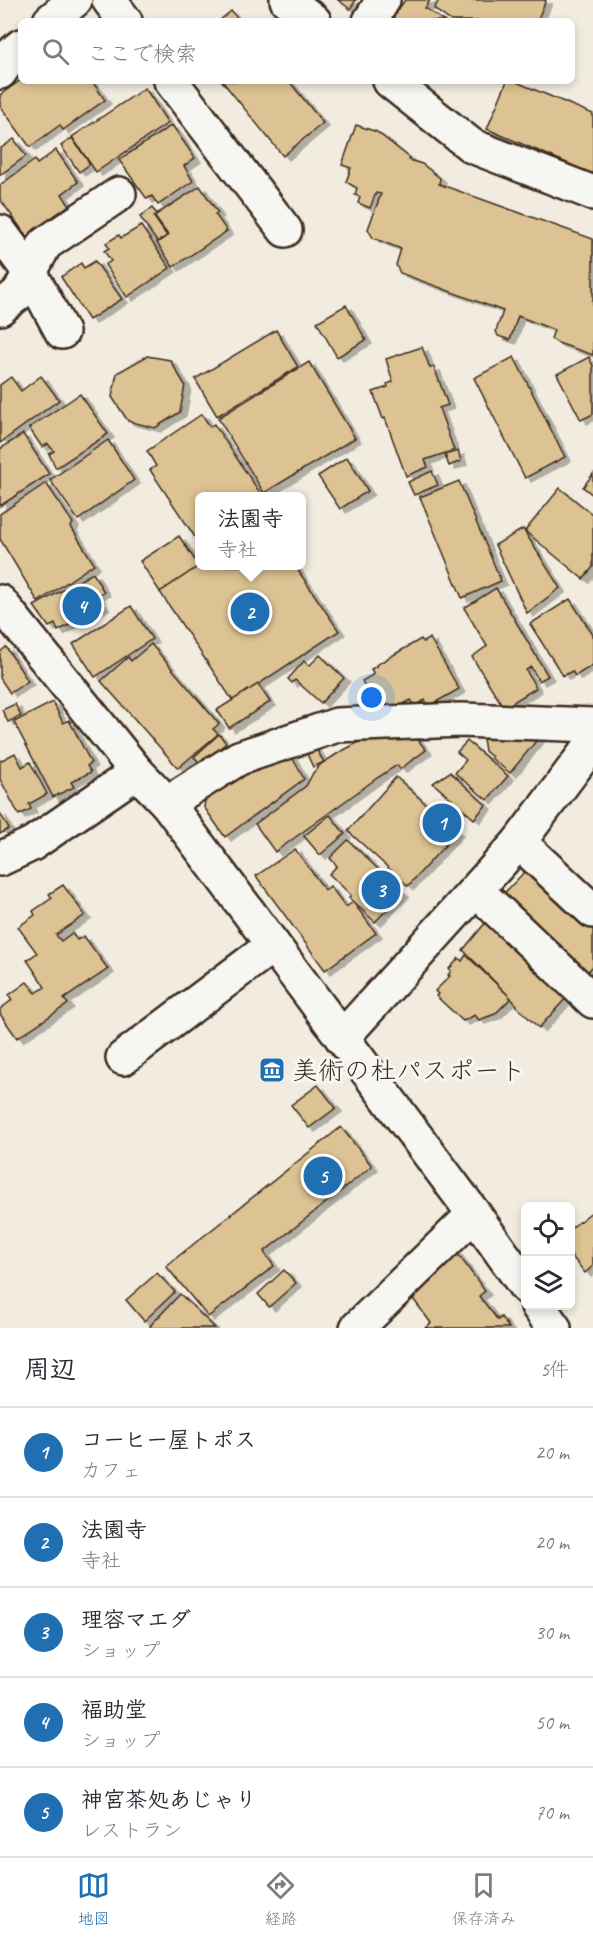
<!DOCTYPE html>
<html lang="ja">
<meta charset="utf-8">
<style>
:root{--surface:#fff;--page:#f2f2f3;--text:#2b2b33;--muted:#7c7c81;--line:#e1e1e2;--accent:#1f6fb2}
body{margin:0;font-family:Caveat,"Klee One",sans-serif;background:var(--page);color:var(--text)}
.controls{position:absolute;right:18px;bottom:18px;display:grid;overflow:hidden;border-radius:9px;box-shadow:0 3px 9px #0003}
.controls button{width:54px;height:54px;display:grid;place-items:center;padding:0;border:0;border-bottom:2px solid var(--line);background:var(--surface);color:var(--text);font:30px sans-serif}
.you{position:absolute;left:372px;top:698px;width:21px;height:21px;margin:-15px;border:4px solid #fff;border-radius:50%;background:#1a73e8;box-shadow:0 0 0 9px #1a73e833}
.badge{display:grid;place-items:center;width:39px;height:39px;border-radius:50%;background:var(--accent);color:#fff;font-size:20px;font-weight:700}
.pin{position:absolute;translate:-50% -50%;border:3px solid #fff;box-shadow:0 2px 6px #0006}
.popup{position:absolute;left:195px;top:492px;width:111px;height:78px;box-sizing:border-box;display:grid;place-content:center;border-radius:9px;background:var(--surface);filter:drop-shadow(0 2px 4px #0005);font-size:20px;white-space:nowrap;color:var(--muted)}
.popup b{font-size:22px;color:var(--text)}
.popup::after{content:'';position:absolute;left:50%;top:100%;margin-left:-12px;border:12px solid transparent;border-top-color:var(--surface)}
.list{margin:0;padding:0;list-style:none}
h2{display:flex;justify-content:space-between;align-items:center;height:78px;margin:0;padding:0 24px;font-size:26px}
h2 small{font-size:20px;font-weight:400;color:var(--muted)}
.list li{display:grid;grid-template-columns:39px 1fr auto;gap:18px;align-items:center;box-sizing:border-box;height:90px;padding:0 24px;border-top:2px solid var(--line)}
.list b{display:block;font-size:22px;white-space:nowrap}
.list p{margin:0;font-size:20px;white-space:nowrap;color:var(--muted)}
.list em{font-size:20px;font-style:normal;color:var(--muted)}
.icon{flex:none;width:33px;height:33px;fill:none;stroke:currentColor;stroke-width:2;stroke-linecap:round;stroke-linejoin:round}
.map{position:relative;flex:none;width:593px;height:1328px;overflow:hidden}
.search{position:absolute;background:var(--surface);box-shadow:0 3px 9px #0003;left:18px;right:18px;top:18px;height:66px;display:flex;align-items:center;gap:15px;box-sizing:border-box;padding:0 21px;border-radius:9px;color:var(--muted);font-size:22px}
.sheet{height:528px;background:var(--surface)}
nav{display:flex;justify-content:space-around;align-items:center;box-sizing:border-box;height:84px;border-top:2px solid var(--line);background:var(--surface);font-size:16px;color:var(--muted)}
nav a{display:grid;justify-items:center;gap:3px}
nav .on{color:var(--accent)}
.map>svg:first-child{display:block}
</style>
<div class="map">
<svg width="593" height="1328" viewBox="0 0 593 1328">
<defs>
<filter id="shadow"><feDropShadow dx="6" dy="4" stdDeviation="0" flood-color="#0004"/></filter>
</defs>
<rect width="100%" height="100%" fill="#f1ecdf"/>
<filter id="ink" filterUnits="userSpaceOnUse"><feTurbulence type="fractalNoise" baseFrequency=".0167" numOctaves="2"/><feDisplacementMap in="SourceGraphic" scale="12" xChannelSelector="R" yChannelSelector="G"/><feConvolveMatrix kernelMatrix="1 2 1 2 8 2 1 2 1" color-interpolation-filters="sRGB"/></filter>
<g filter="url(#ink)">
<g fill="#ddc393" stroke="#3b2a1e" stroke-width="1.5" filter="url(#shadow)">
<polygon points="338,0 356,0 350,9"/>
<polygon points="405,0 430,0 425,8 444,21 390,21"/>
<polygon points="439,0 546,0 537,21 451,21 434,9"/>
<polygon points="231,11 240,21 219,21"/>
<polygon points="21,80 92,81 105,100 63,130 60,125 30,147 0,106 0,95"/>
<polygon points="222,81 289,81 323,123 283,156"/>
<polygon points="507,81 514,81 593,114 593,174 487,129"/>
<polygon points="145,88 168,123 96,172 72,137"/>
<polygon points="172,125 195,158 184,166 193,181 158,205 152,196 147,199 119,160"/>
<polygon points="356,125 377,132 410,158 409,160 422,164 440,178 439,184 593,239 593,355 558,343 551,339 554,330 518,316 510,340 498,336 496,331 503,311 400,273 396,265 401,249 373,238 368,229 381,194 376,193 370,208 358,203 360,197 355,195 357,188 346,182 351,168 342,165"/>
<polygon points="72,138 90,164 79,172 61,146"/>
<polygon points="14,139 26,156 0,175 0,149"/>
<polygon points="56,150 78,182 62,194 69,205 27,237 0,199 0,185 35,160 37,164"/>
<polygon points="200,186 218,213 215,214 227,231 173,267 157,243 168,235 154,216"/>
<polygon points="152,208 157,214 154,217 167,236 157,242 140,217"/>
<polygon points="141,226 170,268 127,297 105,265 111,261 104,251 109,248 106,243 119,235 121,238"/>
<polygon points="95,261 122,299 89,320 61,277 81,263 84,268"/>
<polygon points="346,305 366,340 337,357 317,322"/>
<polygon points="276,330 298,367 217,416 195,379"/>
<polygon points="422,347 430,368 434,367 448,405 439,408 454,450 425,460 428,467 406,476 385,418 383,419 373,392 388,387 387,384 393,382 386,359"/>
<polygon points="147,356 170,360 185,385 180,412 155,428 128,421 112,397 117,373"/>
<polygon points="514,357 565,457 525,478 474,378"/>
<polygon points="589,357 593,366 593,414 581,420 557,374"/>
<polygon points="309,362 355,438 264,493 218,418"/>
<polygon points="41,376 59,400 0,443 0,385 11,377 21,391"/>
<polygon points="80,394 108,434 56,468 49,454 54,451 48,444 42,447 29,428"/>
<polygon points="202,414 210,427 214,424 262,496 199,496 199,543 150,470 156,466 147,451"/>
<polygon points="23,434 49,474 0,506 0,449"/>
<polygon points="108,440 134,480 78,520 50,480"/>
<polygon points="458,451 461,461 449,466 445,455"/>
<polygon points="347,457 368,491 340,509 318,476"/>
<polygon points="432,471 438,485 414,495 408,482"/>
<polygon points="593,474 593,495 583,487"/>
<polygon points="459,481 501,581 462,598 420,497"/>
<polygon points="46,483 73,523 71,527 94,564 38,602 0,539 0,514"/>
<polygon points="560,488 593,515 593,567 583,579 525,531"/>
<polygon points="523,529 560,588 527,613 495,545"/>
<polygon points="179,536 199,566 160,592 140,561"/>
<polygon points="199,566 295,566 339,631 233,701 160,592"/>
<polygon points="93,573 104,592 97,595 103,606 58,631 55,624 49,627 34,606"/>
<polygon points="496,588 548,676 539,681 531,667 526,670 536,688 504,708 472,657 487,646 464,608"/>
<polygon points="570,599 593,635 593,665 575,676 572,671 563,676 530,624"/>
<polygon points="131,606 152,639 95,677 73,644"/>
<polygon points="430,638 459,689 429,706 425,700 415,706 411,700 394,709 390,704 378,711 362,681 374,674 371,669 377,666 376,665 421,639 423,642"/>
<polygon points="151,644 219,724 213,729 218,734 178,768 101,681 128,657 131,661"/>
<polygon points="6,647 28,681 10,693 0,678 0,652"/>
<polygon points="320,655 344,678 321,703 295,680 292,683 288,679 304,661 309,666"/>
<polygon points="258,684 270,702 229,728 217,710"/>
<polygon points="53,702 63,723 69,720 91,763 87,766 91,772 71,782 74,787 53,797 14,722"/>
<polygon points="15,704 21,716 8,722 2,710"/>
<polygon points="482,732 541,735 510,773 491,758 492,757 485,751"/>
<polygon points="407,733 410,739 415,736 426,750 400,769 397,765 377,778 275,852 255,824 306,786 313,773 321,764 340,752 365,739"/>
<polygon points="219,734 226,743 201,764 194,757"/>
<polygon points="467,741 508,776 487,800 455,773 466,760 457,752"/>
<polygon points="315,747 324,762 313,767 306,752"/>
<polygon points="15,753 22,767 30,762 47,794 29,804 31,809 19,815 0,779 0,761"/>
<polygon points="291,755 304,779 225,837 204,807 206,794 253,763"/>
<polygon points="450,772 486,805 474,819 433,783"/>
<polygon points="396,777 457,832 408,886 348,831"/>
<polygon points="0,813 9,829 0,834"/>
<polygon points="330,815 345,834 320,855 304,836"/>
<polygon points="348,840 403,893 375,922 349,898 351,895 329,874 337,866 330,858"/>
<polygon points="295,849 325,890 330,886 346,907 353,902 376,933 325,970 256,876"/>
<polygon points="529,867 593,925 593,966 580,980 494,904"/>
<polygon points="63,885 85,915 56,935 61,941 72,933 77,940 84,936 108,969 64,999 68,1004 17,1038 0,1014 0,1009 12,1000 9,995 27,982 36,993 45,987 27,960 37,953 18,927 35,915 33,911 52,898 49,894"/>
<polygon points="491,916 567,997 539,1028 516,1006 517,1005 504,991 463,950"/>
<polygon points="466,955 511,998 495,1014 479,1020 475,1015 463,1021 436,996 438,994 435,991 450,976 448,975 451,971 449,969 459,958 462,961"/>
<polygon points="318,1085 336,1108 309,1128 291,1105"/>
<polygon points="341,1127 372,1166 264,1252 274,1266 208,1317 166,1266"/>
<polygon points="593,1211 593,1266 585,1273 570,1254 570,1229"/>
<polygon points="455,1250 485,1291 479,1296 498,1320 501,1317 509,1328 425,1328 431,1323 405,1288"/>
<polygon points="284,1270 296,1283 269,1307 258,1294"/>
<polygon points="157,1273 175,1292 144,1321 126,1300"/>
<polygon points="180,1294 215,1328 151,1328 150,1326"/>
</g>
<g fill="none" stroke-linecap="round" stroke-linejoin="round">
<g stroke="#3b2a1e" stroke-width="38">
<g id="minor">
<polyline points="109,0 125,21"/>
<polyline points="287,0 314,21"/>
<polyline points="50,21 75,0"/>
<polyline points="370,21 383,0"/>
<polyline points="0,72 14,52 21,46"/>
<polyline points="171,81 285,230"/>
<polyline points="390,81 472,146 593,193"/>
<polyline points="0,232 31,274 62,332"/>
<polyline points="0,308 19,293 45,244 119,194"/>
<polyline points="0,602 137,772 167,803 474,1214 526,1287"/>
<polyline points="167,803 239,758 337,725 461,720 593,725"/>
<polyline points="519,842 593,911"/>
<polyline points="0,859 32,844 137,772"/>
<polyline points="476,890 593,1001"/>
<polyline points="342,1038 519,842 593,743"/>
<polyline points="123,1058 273,945"/>
<polyline points="538,1306 554,1328"/>
<polyline points="357,1328 474,1214"/>
</g>
</g>
<use href="#minor" stroke="#f6f6f2" stroke-width="33"/>
</g>
</g>
<defs>
<g id="museum-square" transform="scale(1.35)"><rect x="-9" y="-9" width="18" height="18" rx="4" fill="#1f6fb2" stroke="#f6f6f2"/><path d="M0-6L6-3V-2H-6V-3ZM-5-1h2V3h-2ZM-1-1h2V3h-2ZM3-1h2V3H3ZM-6 4H6V6H-6Z" fill="#fff"/></g>
</defs>
<g fill-rule="evenodd">
<use href="#museum-square" x="272" y="1070"/>
</g>
<g text-anchor="middle" stroke-width="6" stroke-linejoin="round" paint-order="stroke">
<g font-size="26" fill="#3b2a1e" stroke="#f6f6f2" text-anchor="start">
<text x="292" y="1079">美術の杜パスポート</text>
</g>
</g>
</svg>
<div class="controls">
<button><svg class="icon" aria-label="locate" viewBox="0 0 24 24"><circle cx="12" cy="12" r="6"/><path d="M12 2v4M12 18v4M2 12h4M18 12h4"/></svg></button>
<button><svg class="icon" aria-label="layers" viewBox="0 0 24 24"><path d="M12 4l9 5-9 5-9-5zM3 14l9 5 9-5"/></svg></button>
</div>
<div class="you"></div>
<div class="pin badge" style="left:442px;top:823px">1</div>
<div class="pin badge" style="left:250px;top:612px">2</div>
<div class="popup"><b>法園寺</b>寺社</div>
<div class="pin badge" style="left:381px;top:890px">3</div>
<div class="pin badge" style="left:82px;top:606px">4</div>
<div class="pin badge" style="left:323px;top:1176px">5</div>
<div class="search"><svg class="icon" aria-label="search" viewBox="0 0 24 24"><circle cx="10" cy="10" r="6"/><path d="M15 15l6 6"/></svg>ここで検索</div>
</div>
<section class="sheet">
<h2>周辺<small>5件</small></h2>
<ul class="list">
<li><span class="badge">1</span><div><b>コーヒー屋トポス</b><p>カフェ</p></div><em>20 m</em></li>
<li><span class="badge">2</span><div><b>法園寺</b><p>寺社</p></div><em>20 m</em></li>
<li><span class="badge">3</span><div><b>理容マエダ</b><p>ショップ</p></div><em>30 m</em></li>
<li><span class="badge">4</span><div><b>福助堂</b><p>ショップ</p></div><em>50 m</em></li>
<li><span class="badge">5</span><div><b>神宮茶処あじゃり</b><p>レストラン</p></div><em>70 m</em></li>
</ul>
</section>
<nav>
<a class="on"><svg class="icon" aria-label="map" viewBox="0 0 24 24"><path d="M3 6l6-2 6 2 6-2v14l-6 2-6-2-6 2zM9 4v14M15 6v14"/></svg>地図</a>
<a><svg class="icon" aria-label="directions" viewBox="0 0 24 24"><path d="M12 3l9 9-9 9-9-9zM9 14v-3h6M13 9l2 2-2 2"/></svg>経路</a>
<a><svg class="icon" aria-label="saved" viewBox="0 0 24 24"><path d="M7 4h10v16l-5-4-5 4z"/></svg>保存済み</a>
</nav>
